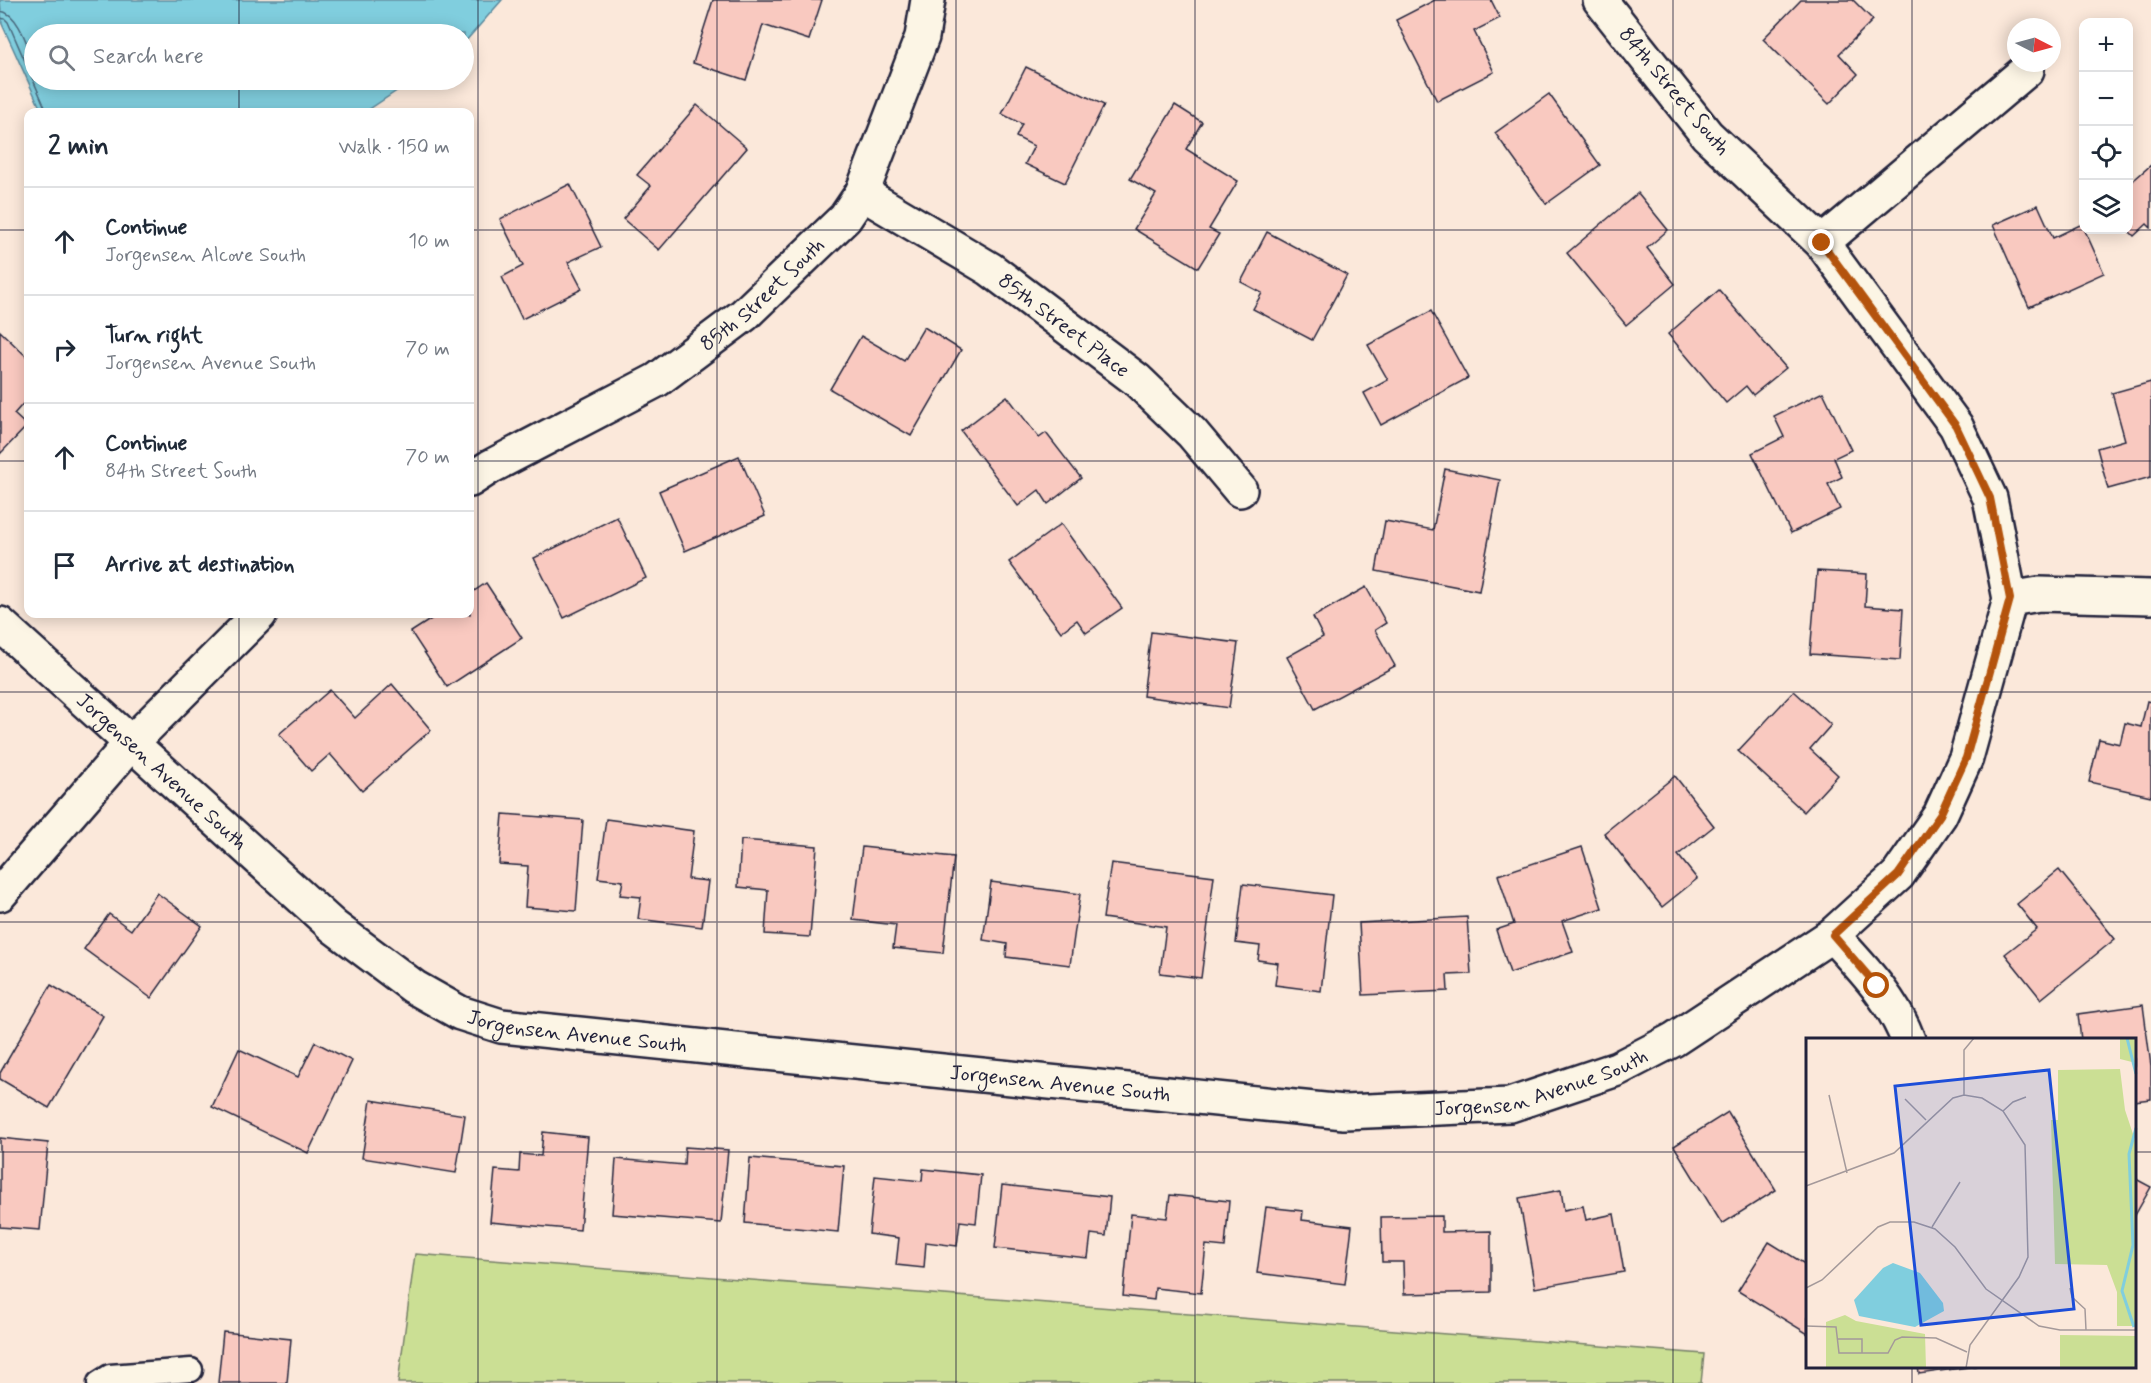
<!DOCTYPE html>
<meta charset="utf-8">
<style>
:root{--surface:#fff;--page:#f2f2f3;--text:#1f2937;--muted:#747a83;--line:#e0e1e3}
body{margin:0;font-family:Mynerve,sans-serif;background:var(--page);color:var(--text)}
.controls{position:absolute;right:18px;top:18px;display:grid;overflow:hidden;border-radius:12px;box-shadow:0 3px 15px #0003}
.controls button{width:54px;height:54px;display:grid;place-items:center;padding:0;border:0;border-bottom:2px solid var(--line);background:var(--surface);color:var(--text);font:30px sans-serif}
.compass{position:absolute;left:2007px;top:18px;width:54px;height:54px;border-radius:50%;background:var(--surface);box-shadow:0 3px 15px #0003;rotate:96deg}
.stop{position:absolute;width:18px;height:18px;margin:-14px;border:4px solid #b45309;border-radius:50%;background:#fff}
.stop.end{background:#b45309;border-color:#fff;box-shadow:0 2px 6px #0008}
.list{margin:0;padding:0;list-style:none}
h2{display:flex;justify-content:space-between;align-items:center;height:78px;margin:0;padding:0 24px;font-size:26px}
h2 small{font-size:20px;font-weight:400;color:var(--muted)}
.list li{display:grid;grid-template-columns:39px 1fr auto;gap:18px;align-items:center;box-sizing:border-box;height:108px;padding:0 24px;border-top:2px solid var(--line)}
.list b{display:block;font-size:22px;white-space:nowrap}
.list p{margin:0;font-size:20px;white-space:nowrap;color:var(--muted)}
.list em{font-size:20px;font-style:normal;color:var(--muted)}
.icon{flex:none;width:33px;height:33px;fill:none;stroke:currentColor;stroke-width:2;stroke-linecap:round;stroke-linejoin:round}
.map{position:relative;flex:none;width:2151px;height:1383px;overflow:hidden}
.search{position:absolute;background:var(--surface);box-shadow:0 3px 15px #0003;left:24px;top:24px;width:450px;height:66px;display:flex;align-items:center;gap:15px;box-sizing:border-box;padding:0 21px;border-radius:33px;color:var(--muted);font-size:22px}
.panel{position:absolute;background:var(--surface);box-shadow:0 3px 15px #0003;left:24px;top:108px;width:450px;height:510px;border-radius:12px}
.map>svg:first-child{display:block}
</style>
<div class="map">
<svg width="2151" height="1383" viewBox="0 0 2151 1383">
<rect width="100%" height="100%" fill="#fbe8da"/>
<filter id="ink" filterUnits="userSpaceOnUse"><feTurbulence type="fractalNoise" baseFrequency=".0167" numOctaves="2"/><feDisplacementMap in="SourceGraphic" scale="12" xChannelSelector="R" yChannelSelector="G"/><feConvolveMatrix kernelMatrix="1 2 1 2 8 2 1 2 1" color-interpolation-filters="sRGB"/></filter>
<g filter="url(#ink)">
<polygon fill="#cbdf94" stroke="#768068" stroke-width="1.5" points="415,1254 1704,1354 1701,1383 398,1383"/>
<polygon fill="#80cede" stroke="#5a899d" stroke-width="1.5" points="0,0 502,0 464,43 464,34 34,34 34,80 413,80 365,112 42,112 2,24"/>
<g fill="none" stroke-linecap="round" stroke-linejoin="round">
<g stroke="#48677c" stroke-width="1.5">
<path d="M0 11C18 12 28 47 34 62"/>
<polyline points="0,18 5,19 8,22 47,112"/>
</g>
</g>
<g fill="#f9c9c0" stroke="#22223b" stroke-width="1.5">
<polygon points="713,0 822,0 809,40 763,25 746,80 693,63"/>
<polygon points="1435,0 1491,0 1500,18 1474,31 1494,72 1437,101 1396,20"/>
<polygon points="1801,0 1853,0 1873,20 1839,54 1858,74 1829,104 1763,39"/>
<polygon points="1026,67 1104,105 1065,183 1025,164 1034,146 1016,137 1022,124 1002,114"/>
<polygon points="1549,94 1600,165 1546,204 1495,133"/>
<polygon points="697,105 747,148 659,250 623,219 651,186 637,175"/>
<polygon points="1175,105 1202,122 1186,149 1238,181 1209,229 1219,234 1198,268 1134,229 1156,194 1130,179"/>
<polygon points="2151,165 2151,228 2147,224 2134,236 2128,230 2128,185"/>
<polygon points="570,184 601,247 568,262 582,289 522,319 502,277 523,266 500,219"/>
<polygon points="1638,193 1668,230 1647,248 1675,284 1626,325 1567,253"/>
<polygon points="2038,205 2053,238 2082,224 2104,273 2029,307 1993,225"/>
<polygon points="1267,232 1347,275 1312,340 1253,309 1262,293 1241,282"/>
<polygon points="1719,290 1786,368 1753,395 1746,386 1726,403 1668,334"/>
<polygon points="1431,311 1468,378 1381,425 1364,393 1388,380 1368,345"/>
<polygon points="924,327 961,350 911,436 830,389 861,336 904,361"/>
<polygon points="0,331 28,358 28,398 14,414 27,426 0,454"/>
<polygon points="2151,382 2151,477 2108,489 2097,448 2125,440 2112,393"/>
<polygon points="1823,392 1851,450 1834,458 1842,477 1828,484 1840,509 1791,533 1752,453 1784,437 1774,416"/>
<polygon points="1007,396 1039,438 1046,433 1081,478 1048,504 1039,490 1018,506 961,431"/>
<polygon points="739,456 765,516 685,551 659,491"/>
<polygon points="1445,469 1500,480 1479,591 1376,571 1385,521 1433,530"/>
<polygon points="617,517 646,578 564,618 534,558"/>
<polygon points="1061,524 1122,608 1086,633 1077,620 1061,632 1009,562"/>
<polygon points="1817,571 1867,574 1865,606 1903,609 1900,660 1810,654"/>
<polygon points="486,583 522,638 447,687 411,632 439,614 470,614 470,594"/>
<polygon points="1366,587 1386,623 1375,630 1395,666 1315,709 1287,657 1323,637 1313,617"/>
<polygon points="1151,632 1238,643 1229,708 1143,696"/>
<polygon points="392,684 431,730 362,791 330,754 311,771 279,734 330,690 355,718"/>
<polygon points="1794,691 1831,725 1810,749 1838,775 1804,812 1738,751"/>
<polygon points="2147,701 2151,702 2151,796 2089,782 2099,739 2120,744 2125,723 2141,727"/>
<polygon points="1675,776 1714,826 1678,855 1697,879 1662,907 1604,833"/>
<polygon points="503,814 583,820 576,911 525,907 528,866 499,864"/>
<polygon points="606,819 694,831 688,879 708,881 702,927 638,919 641,897 620,895 623,881 598,878"/>
<polygon points="741,840 817,846 810,937 765,934 768,890 738,887"/>
<polygon points="862,847 954,857 943,953 893,948 896,925 853,920"/>
<polygon points="1582,847 1602,908 1562,921 1573,952 1510,973 1496,930 1514,924 1498,875"/>
<polygon points="1111,863 1214,876 1201,978 1160,973 1166,927 1103,918"/>
<polygon points="2059,870 2115,939 2041,999 2005,954 2037,929 2017,904"/>
<polygon points="991,882 1080,894 1070,965 1006,957 1007,944 983,940"/>
<polygon points="1243,884 1332,895 1321,991 1275,985 1278,963 1258,960 1260,946 1236,943"/>
<polygon points="157,893 202,926 151,998 84,949 109,914 131,930"/>
<polygon points="1467,917 1471,974 1447,975 1448,991 1363,995 1359,923"/>
<polygon points="51,985 103,1016 49,1108 0,1079 0,1073"/>
<polygon points="2143,1005 2151,1066 2151,1099 2134,1101 2134,1040 2081,1040 2078,1014"/>
<polygon points="315,1042 352,1061 308,1153 212,1107 239,1049 298,1077"/>
<polygon points="371,1100 465,1115 456,1173 362,1158"/>
<polygon points="1728,1112 1776,1190 1722,1224 1674,1146"/>
<polygon points="543,1132 588,1137 580,1230 490,1222 495,1170 519,1172 520,1154 541,1156"/>
<polygon points="0,1138 48,1143 40,1230 0,1227"/>
<polygon points="685,1147 728,1150 721,1223 612,1214 616,1159 684,1165"/>
<polygon points="750,1158 844,1166 838,1232 745,1223"/>
<polygon points="923,1169 981,1175 976,1223 960,1221 957,1246 926,1242 924,1268 896,1265 899,1238 869,1234 875,1176 922,1181"/>
<polygon points="2134,1178 2151,1187 2134,1217"/>
<polygon points="1002,1185 1110,1197 1106,1236 1091,1234 1088,1258 995,1248"/>
<polygon points="1561,1190 1564,1210 1583,1206 1586,1220 1614,1214 1624,1272 1535,1288 1519,1198"/>
<polygon points="1170,1195 1229,1201 1225,1247 1206,1245 1201,1293 1155,1288 1154,1300 1123,1296 1131,1214 1167,1218"/>
<polygon points="1266,1207 1303,1211 1302,1220 1352,1226 1345,1284 1257,1273"/>
<polygon points="1442,1216 1442,1232 1491,1231 1491,1292 1404,1294 1403,1262 1382,1262 1381,1217"/>
<polygon points="1769,1242 1808,1266 1808,1334 1738,1291"/>
<polygon points="223,1332 291,1339 287,1383 218,1383"/>
<polygon points="1918,1366 1976,1366 1919,1374"/>
</g>
<g fill="none" stroke-linecap="round" stroke-linejoin="round">
<g stroke="#22223b" stroke-width="27">
<polyline id="lane" points="99,1383 110,1376 191,1370"/>
</g>
<g stroke="#22223b" stroke-width="38">
<g id="street">
<path id="s1" d="M862 193 990 269 1137 380 1192 433 1240 490"/>
<polyline points="1822,243 2027,70"/>
<path id="s2" d="M470 480 490 467 657 380 744 315 845 218 862 193 922 37 928 0"/>
<polyline points="2010,599 2039,594 2151,597"/>
<path id="s3" d="M0 624 334 927 414 987 460 1013 501 1026 1344 1112 1510 1105 1617 1069 1673 1040 1832 935 1898 875 1940 815 1966 758 2010 599 1990 498 1956 426 1822 243 1707 135 1600 0"/>
<polyline points="0,894 131,743 260,614"/>
<path d="M1832 935C1861 967 1893 999 1908 1040"/>
</g>
</g>
<use href="#lane" stroke="#fcf5e5" stroke-width="22"/>
<use href="#street" stroke="#fcf5e5" stroke-width="33"/>
</g>
</g>
<g fill="none" stroke-linecap="round" stroke-linejoin="round" filter="url(#ink)">
<polyline stroke="#b45309" stroke-width="8" points="1822,243 1956,426 1990,498 2010,599 1966,758 1940,815 1898,875 1833,935 1877,986"/>
</g>
<path fill="none" stroke="#22223b" stroke-width="1.5" stroke-opacity="0.55" d="M239 0V34M478 0V1383M717 0V1383M956 0V1383M1195 0V1383M1434 0V1383M1673 0V1383M1912 0V1040M239 80V112M0 230H28M470 230H2151M0 461H28M470 461H2151M239 614V1383M0 692H2151M0 922H2151M0 1152H1808M2134 1152H2151M1912 1366V1383"/>
<g text-anchor="middle" stroke-width="6" stroke-linejoin="round" paint-order="stroke">
<g font-size="21" fill="#22223b" stroke="#fcf5e5">
<text transform="translate(1675 91) rotate(50)" y="7">84th Street South</text>
<text dy="7" stroke="none"><textPath href="#s2" startOffset="348">85th Street South</textPath></text>
<text dy="7" stroke="none"><textPath href="#s1" startOffset="242">85th Street Place</textPath></text>
<text dy="7" stroke="none"><textPath href="#s3" startOffset="219">Jorgensen Avenue South</textPath></text>
<text dy="7" stroke="none"><textPath href="#s3" startOffset="723">Jorgensen Avenue South</textPath></text>
<text dy="7" stroke="none"><textPath href="#s3" startOffset="1695">Jorgensen Avenue South</textPath></text>
<text dy="7" stroke="none"><textPath href="#s3" startOffset="1209">Jorgensen Avenue South</textPath></text>
</g>
</g>
<g transform="translate(1806 1038)">
<rect width="330" height="330" fill="#fbe8da"/>
<path d="M314 0H330V25L314 21ZM314 31 319 72 330 105V288H311V254L301 227 249 226 245 82H252V32ZM39 277 50 283 119 296 120 330H20V284ZM254 297 330 298V330H254Z" fill="#cbdf94"/>
<path d="M87 225 114 235 137 265 138 273 109 289 53 278 48 262 77 230Z" fill="#80cede"/>
<path fill="none" stroke="#80cede" stroke-width="3" d="M321 0 330 36M328 289 316 253 327 207 323 116 330 90"/>
<path fill="none" stroke="#a4999a" stroke-width="1.5" d="M23 57 41 135M158 57V12L168 0M99 61 120 82M197 73 207 64 220 59M0 148 88 115 147 60 158 57 176 60 197 73 219 107 222 219 213 239 164 307 160 330M126 189 154 144M0 250 16 242 72 189 84 184H108L129 191 149 209 180 251 233 288 254 292H330M264 250 266 259 279 271 280 292M0 288 30 289 33 315H82L89 302 96 299 130 300 161 314M32 301H56V315"/>
<path fill="#1d4ed8" fill-opacity="0.15" stroke="#1d4ed8" stroke-width="3" d="M243 32 268 271 115 287 89 48Z"/>
<rect width="330" height="330" fill="none" stroke="#22223b" stroke-width="3"/>
</g>
</svg>
<div class="controls">
<button>+</button>
<button>−</button>
<button><svg class="icon" aria-label="locate" viewBox="0 0 24 24"><circle cx="12" cy="12" r="6"/><path d="M12 2v4M12 18v4M2 12h4M18 12h4"/></svg></button>
<button><svg class="icon" aria-label="layers" viewBox="0 0 24 24"><path d="M12 4l9 5-9 5-9-5zM3 14l9 5 9-5"/></svg></button>
</div>
<svg class="compass" viewBox="-18 -18 36 36"><path d="M0-13l5 13h-10z" fill="#e53935"/><path d="M0 13l5-13h-10z" fill="#747a83"/></svg>
<div class="stop" style="left:1877px;top:986px"></div>
<div class="stop end" style="left:1822px;top:243px"></div>
<div class="search"><svg class="icon" aria-label="search" viewBox="0 0 24 24"><circle cx="10" cy="10" r="6"/><path d="M15 15l6 6"/></svg>Search here</div>
<section class="panel">
<h2>2 min<small>Walk · 150 m</small></h2>
<ul class="list">
<li><svg class="icon" aria-label="ahead" viewBox="0 0 24 24"><path d="M12 20V5M6 11l6-6 6 6"/></svg><div><b>Continue</b><p>Jorgensen Alcove South</p></div><em>10 m</em></li>
<li><svg class="icon" aria-label="right" viewBox="0 0 24 24"><path d="M7 20v-9h11M14 6l5 5-5 5"/></svg><div><b>Turn right</b><p>Jorgensen Avenue South</p></div><em>70 m</em></li>
<li><svg class="icon" aria-label="ahead" viewBox="0 0 24 24"><path d="M12 20V5M6 11l6-6 6 6"/></svg><div><b>Continue</b><p>84th Street South</p></div><em>70 m</em></li>
<li><svg class="icon" aria-label="arrive" viewBox="0 0 24 24"><path d="M6 21V4h12l-3 4 3 4H6"/></svg><div><b>Arrive at destination</b></div></li>
</ul>
</section>
</div>
